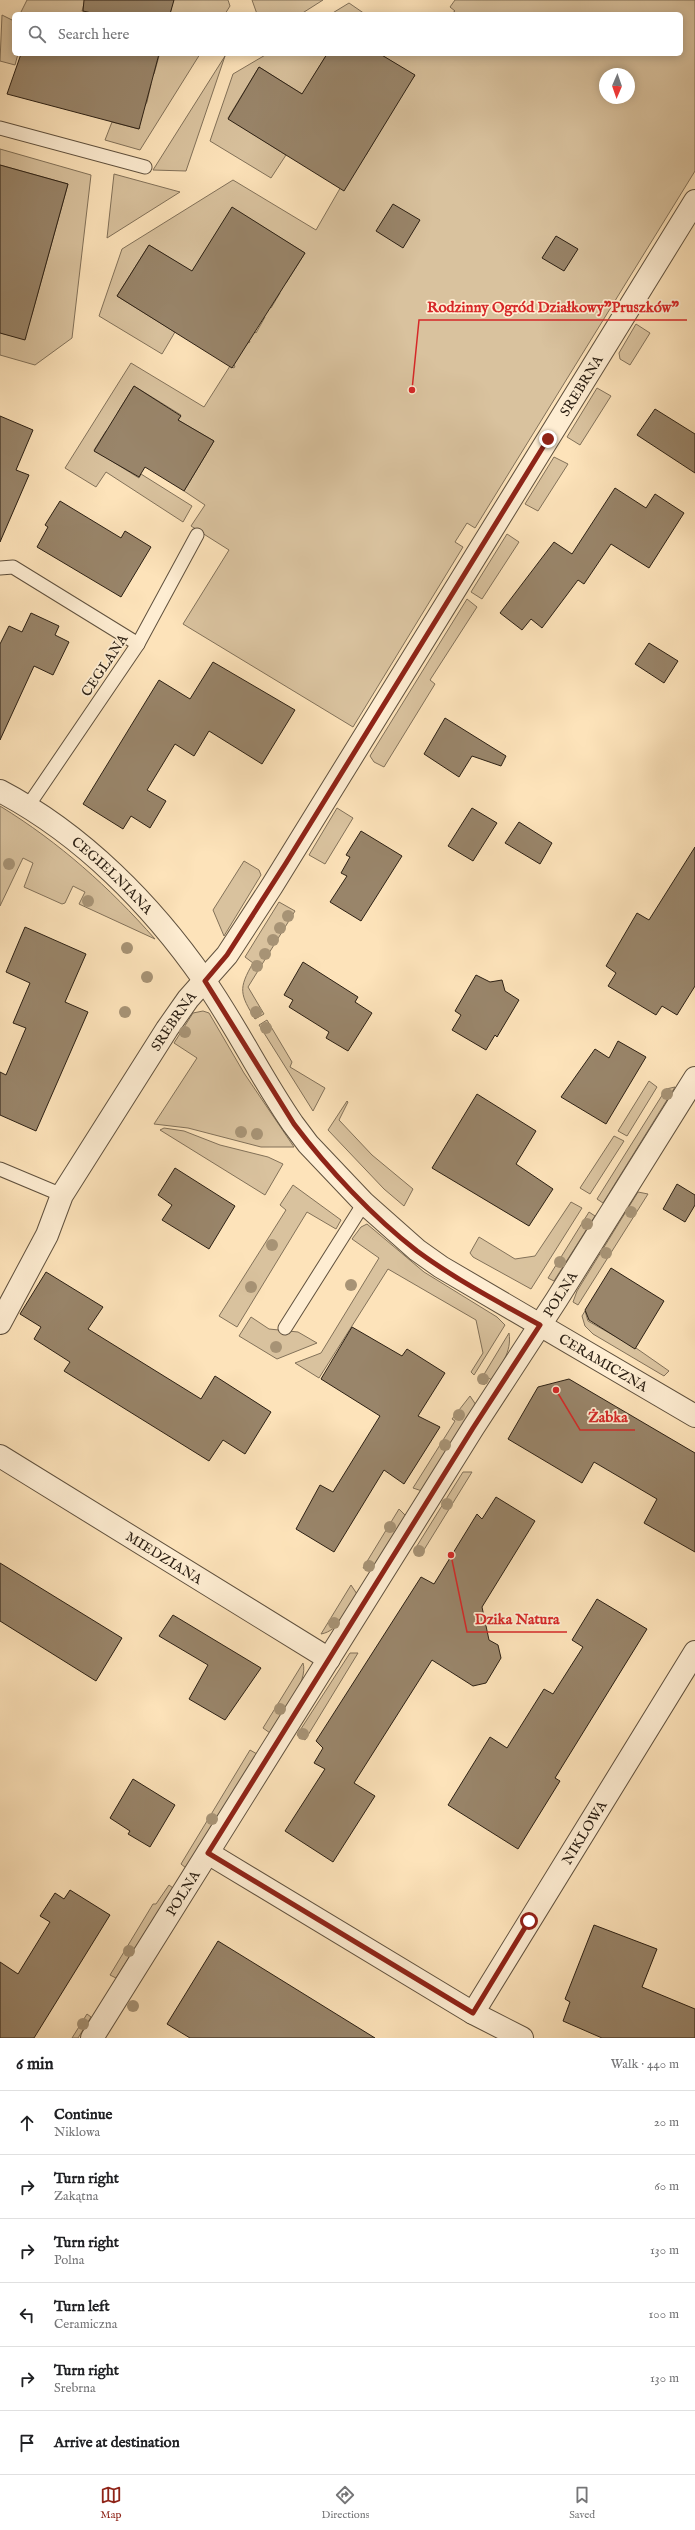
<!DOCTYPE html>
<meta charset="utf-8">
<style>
:root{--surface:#fff;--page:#f6f6f6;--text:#202124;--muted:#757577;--line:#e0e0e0;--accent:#8f2418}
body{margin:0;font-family:"IM FELL English",serif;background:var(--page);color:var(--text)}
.compass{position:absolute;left:599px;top:68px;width:36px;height:36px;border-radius:50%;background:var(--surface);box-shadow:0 2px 10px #0003;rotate:182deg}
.stop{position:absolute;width:12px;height:12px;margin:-9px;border:3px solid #8f2418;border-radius:50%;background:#fff}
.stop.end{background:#8f2418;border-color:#fff;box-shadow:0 1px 4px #0008}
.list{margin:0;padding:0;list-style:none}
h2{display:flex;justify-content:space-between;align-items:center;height:52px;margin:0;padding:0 16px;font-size:17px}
h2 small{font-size:13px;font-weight:400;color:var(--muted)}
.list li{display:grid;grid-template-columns:26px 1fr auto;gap:12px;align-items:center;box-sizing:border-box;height:64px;padding:0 16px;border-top:1px solid var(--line)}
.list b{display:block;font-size:15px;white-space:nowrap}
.list p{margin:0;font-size:13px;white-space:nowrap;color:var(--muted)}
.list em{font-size:13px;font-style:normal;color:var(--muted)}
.icon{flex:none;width:22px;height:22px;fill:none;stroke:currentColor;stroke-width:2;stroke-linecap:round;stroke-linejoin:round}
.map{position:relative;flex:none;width:695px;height:2038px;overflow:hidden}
.search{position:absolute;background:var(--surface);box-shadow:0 2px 10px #0003;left:12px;right:12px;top:12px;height:44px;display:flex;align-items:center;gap:10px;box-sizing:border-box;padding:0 14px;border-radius:6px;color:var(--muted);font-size:15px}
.sheet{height:436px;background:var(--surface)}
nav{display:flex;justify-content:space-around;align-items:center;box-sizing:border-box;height:56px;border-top:1px solid var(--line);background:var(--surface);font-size:11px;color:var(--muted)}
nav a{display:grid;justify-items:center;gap:2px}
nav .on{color:var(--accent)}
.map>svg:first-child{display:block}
</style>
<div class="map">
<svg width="695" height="2038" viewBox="0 0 695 2038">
<rect width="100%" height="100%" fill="#fde3ba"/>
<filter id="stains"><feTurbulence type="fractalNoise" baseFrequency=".005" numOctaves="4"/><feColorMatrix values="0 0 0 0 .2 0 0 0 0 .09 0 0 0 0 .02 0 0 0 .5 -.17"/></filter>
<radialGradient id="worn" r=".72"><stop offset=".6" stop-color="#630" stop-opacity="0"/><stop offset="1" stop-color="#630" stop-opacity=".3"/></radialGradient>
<g fill="#d9c29e" stroke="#827159" fill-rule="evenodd">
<polygon points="27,0 85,0 82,11 87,12 87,14 20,14"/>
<polygon points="173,0 228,0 230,6 225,14 170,14"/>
<polygon points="252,0 323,0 301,14 257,14"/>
<path d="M455 0H695V171L475 528 467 523 455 542 463 547 353 727 183 624 229 550 191 526 205 505 184 491 214 441 178 420 181 415 134 386 118 412 111 434 106 431 94 450 139 478 141 474 192 506 183 522 106 472 96 487 65 468 131 363 204 407 230 366 234 368 235 366 230 362 244 340 249 343 250 341 245 338 251 329 256 333 265 317 260 314 266 305 271 308 280 293 276 289 286 283 305 253 232 208 198 262 197 275 149 245 117 296 175 332 162 354 99 316 122 249 233 180 316 230 361 152 366 155 410 80 415 76 380 54H681V14H451L455 11 450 7ZM605 74H629V98H605Z"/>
<polygon points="349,3 365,14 331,14"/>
<polygon points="2,15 14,21 14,54 18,54 15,65 0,61"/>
<polygon points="154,54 200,54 140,150 105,140 112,122 139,129 140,127 134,125 147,102 151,84 146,82 154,74 159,56"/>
<polygon points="267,54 327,54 308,85 307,97 259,67 228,118 286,155 271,178 210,141 233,74"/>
<polygon points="225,56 186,171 153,170"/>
<polygon points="0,149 91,175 72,338 35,365 0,355 0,333 25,339 26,337 21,335 32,314 68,184 0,165"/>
<polygon points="114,174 180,192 107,238"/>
<polygon points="636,324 650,333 630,365 620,359 619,353"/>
<polygon points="597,388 611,396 580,445 567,437"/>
<polygon points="554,457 568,464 538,511 525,504"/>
<polygon points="507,534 519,542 482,599 471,592"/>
<polygon points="467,599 477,607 430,680 435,684 384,767 374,762 370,756"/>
<path d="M0 806C60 843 109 887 155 939L79 904 85 892 73 886 65 903 62 904 24 887 33 863 23 858 0 906Z"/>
<polygon points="337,808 353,818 325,864 309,855"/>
<polygon points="244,861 259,870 261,875 224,936 213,910"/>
<path d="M279 902 295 911 248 987 264 1014 255 1019C240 994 238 989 253 963L245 957Z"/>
<polygon points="203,1011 209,1013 244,1073 294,1147 261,1147 188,1128 154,1124 197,1058 174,1043 193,1013"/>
<polygon points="267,1020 292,1062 290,1067 325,1088 313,1111 259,1025"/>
<polygon points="649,1081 657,1087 627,1136 618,1131"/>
<polygon points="675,1087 603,1203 597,1199 666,1089"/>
<polygon points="347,1101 348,1102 339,1120 372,1155 413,1189 404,1206 384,1189 328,1130"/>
<polygon points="164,1128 184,1131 220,1145 268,1157 283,1164 265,1195 160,1130"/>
<polygon points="614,1136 624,1141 590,1194 580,1188"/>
<polygon points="293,1185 341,1220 336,1229 307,1212 237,1327 219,1316 286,1210 280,1205"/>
<polygon points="638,1192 648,1194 578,1305 573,1302 577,1291"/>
<polygon points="571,1202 582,1208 531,1289 473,1257 470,1253 479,1237 515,1259 535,1256"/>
<polygon points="589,1212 595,1216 554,1281 548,1278"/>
<polygon points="367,1224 424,1272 497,1317 505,1325 474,1375 471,1372 483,1353 476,1320 388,1269 319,1378 295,1363 321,1353 379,1258 352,1239 361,1227"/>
<polygon points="585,1311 588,1321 636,1348 669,1371 664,1376 593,1334 585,1326 582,1316"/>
<polygon points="251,1317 269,1329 298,1332 317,1343 277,1359 239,1336"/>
<path d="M509 1333C512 1352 501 1365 492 1380L488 1378 484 1385 480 1381Z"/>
<polygon points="470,1396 476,1405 422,1491 413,1488 455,1421 452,1419"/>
<polygon points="463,1472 472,1472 422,1553 415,1549"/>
<polygon points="399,1509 406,1516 373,1569 363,1568"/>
<path d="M351 1585 357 1594C348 1609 339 1631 321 1634Z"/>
<polygon points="350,1653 358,1653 305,1740 297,1735"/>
<path d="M303 1663C309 1682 280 1717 270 1733L263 1728Z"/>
<polygon points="250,1750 257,1754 186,1868 181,1864"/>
<polygon points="169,1885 173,1888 116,1978 110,1975 153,1904 156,1904"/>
<polygon points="87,2014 91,2017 78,2038 72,2038"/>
</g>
<g fill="#99856a" stroke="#2c2014">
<polygon points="84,0 174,0 170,14 96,14 83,11"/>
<polygon points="21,54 159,54 139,129 7,94"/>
<polygon points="327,54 380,54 415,75 344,191 228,119 259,67 302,94"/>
<polygon points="0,165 68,184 25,340 0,333"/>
<polygon points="393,204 420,220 403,248 376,231"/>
<polygon points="232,207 305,253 232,368 117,296 149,245 192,271"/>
<polygon points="556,236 578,249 564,271 542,258"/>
<polygon points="134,386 181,416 178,420 214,441 184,491 145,467 139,477 94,451"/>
<polygon points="655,409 695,434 695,473 637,435"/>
<polygon points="0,416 33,430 16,470 29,475 0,542"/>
<polygon points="615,488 646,508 655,494 684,513 649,568 611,544 584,584 578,580 542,628 531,619 522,630 500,613 554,542 572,554"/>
<polygon points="60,501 121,538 125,531 151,547 121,597 37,547 48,527 45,525"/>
<polygon points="31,613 59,626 55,635 69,642 53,675 34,666 0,740 0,644 9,626 22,632"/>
<polygon points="649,643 678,661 664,683 635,664"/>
<polygon points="213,662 295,710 262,764 209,731 194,756 175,744 147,790 166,801 150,828 131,816 123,829 83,804 159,680 190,699"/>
<polygon points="445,718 506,756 501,766 472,756 459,777 424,754"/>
<polygon points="472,808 497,823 473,861 448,846"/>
<polygon points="519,822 552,843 540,864 505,843"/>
<polygon points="361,831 402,856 361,921 330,902 347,876 341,873 350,857 346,855"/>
<polygon points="695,847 695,986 677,1015 662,1006 656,1015 608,986 616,973 606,966 637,913 649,920"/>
<polygon points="25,927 86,954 65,1002 88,1012 36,1131 0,1115 0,1072 6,1075 26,1028 13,1023 30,983 6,972"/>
<polygon points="303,962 358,997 355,1002 372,1013 348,1051 326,1038 329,1032 289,1007 293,1000 284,995"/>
<polygon points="476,975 490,982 502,980 505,991 519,1000 497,1037 495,1035 486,1050 452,1030 461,1015 455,1011"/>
<polygon points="618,1041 646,1057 606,1124 561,1097 595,1049 609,1058"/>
<polygon points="477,1094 536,1131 516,1164 553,1189 529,1226 432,1168"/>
<polygon points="175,1168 235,1206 209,1249 162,1220 172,1205 158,1195"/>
<polygon points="677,1184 695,1195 695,1205 685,1222 663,1209"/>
<polygon points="611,1268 664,1301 635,1349 589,1320 585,1310"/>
<polygon points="46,1272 103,1307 88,1329 201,1399 215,1376 271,1412 245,1454 223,1440 209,1461 64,1371 70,1362 34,1339 41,1327 20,1314"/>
<polygon points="352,1327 402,1356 407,1349 445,1373 418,1416 440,1427 404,1484 384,1470 334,1552 296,1529 320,1485 333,1492 380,1416 321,1379"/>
<polygon points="569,1379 695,1453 695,1552 644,1523 657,1499 594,1462 582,1483 508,1439 538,1387"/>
<polygon points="496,1497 535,1521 482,1607 489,1640 498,1645 501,1658 486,1683 473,1686 432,1660 354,1783 375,1796 333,1862 285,1831 325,1769 314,1763 323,1748 316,1741 421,1577 434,1584 477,1514 482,1519"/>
<polygon points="0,1563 122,1638 96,1681 0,1621"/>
<polygon points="597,1599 647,1629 555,1778 560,1781 518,1849 448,1805 490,1737 507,1748 544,1689 553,1694 583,1647 572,1640"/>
<polygon points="173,1615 261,1668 225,1720 189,1699 208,1665 159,1636"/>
<polygon points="133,1779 175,1805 150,1847 128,1834 130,1831 110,1818"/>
<polygon points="70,1890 110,1915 34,2038 0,2038 0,1962 18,1974 50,1922 40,1916 55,1893 64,1899"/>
<polygon points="594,1925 657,1949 642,1987 695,2009 695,2038 602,2038 563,2021 570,2002 565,1999"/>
<polygon points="218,1941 257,1965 375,2038 190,2038 167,2024"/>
</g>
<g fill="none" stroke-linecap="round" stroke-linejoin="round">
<g stroke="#60513e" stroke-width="15">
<g id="service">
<polyline points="0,128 145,167"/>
<polyline points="0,568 13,567 138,644"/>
<polyline points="28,806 138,644 197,535"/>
<polyline points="0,1169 62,1195"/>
<polyline points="285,1328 364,1203"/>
</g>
</g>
<g stroke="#60513e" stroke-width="24">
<g id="minor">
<path id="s1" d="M0 791C82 834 152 905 204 980 237 1027 261 1078 293 1124L308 1144 364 1203 417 1250 441 1267 695 1416"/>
<path id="s2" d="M0 1323 47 1235 62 1195 167 1029 188 999 227 955 272 886 695 201"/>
<path id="s3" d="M0 1456 329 1659"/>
<polyline points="208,1853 473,2013 522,2038"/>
<path id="s4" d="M473 2013 695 1652"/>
<path id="s5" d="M92 2038 473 1428 557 1299 695 1078"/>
</g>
</g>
<use href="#service" stroke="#feedd2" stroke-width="13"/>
<use href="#minor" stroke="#feedd2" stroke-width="22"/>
</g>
<g fill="#a79375">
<circle cx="9" cy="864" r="6"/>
<circle cx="88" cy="901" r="6"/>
<circle cx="288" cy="916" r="6"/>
<circle cx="280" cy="928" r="6"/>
<circle cx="273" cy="940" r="6"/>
<circle cx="127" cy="948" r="6"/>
<circle cx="265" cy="954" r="6"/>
<circle cx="257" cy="966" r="6"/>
<circle cx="147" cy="977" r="6"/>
<circle cx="125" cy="1012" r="6"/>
<circle cx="256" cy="1012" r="6"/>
<circle cx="266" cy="1028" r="6"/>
<circle cx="185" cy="1032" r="6"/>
<circle cx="667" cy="1094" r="6"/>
<circle cx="241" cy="1132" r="6"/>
<circle cx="257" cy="1134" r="6"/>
<circle cx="631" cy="1212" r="6"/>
<circle cx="587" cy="1224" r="6"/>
<circle cx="272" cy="1245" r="6"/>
<circle cx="606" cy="1253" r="6"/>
<circle cx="560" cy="1262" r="6"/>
<circle cx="351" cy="1285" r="6"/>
<circle cx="251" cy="1287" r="6"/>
<circle cx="276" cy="1347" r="6"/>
<circle cx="483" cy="1379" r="6"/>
<circle cx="459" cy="1415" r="6"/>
<circle cx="445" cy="1445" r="6"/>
<circle cx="447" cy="1504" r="6"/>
<circle cx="390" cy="1527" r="6"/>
<circle cx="419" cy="1551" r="6"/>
<circle cx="369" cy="1566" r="6"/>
<circle cx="334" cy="1623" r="6"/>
<circle cx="280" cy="1709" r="6"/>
<circle cx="303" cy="1734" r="6"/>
<circle cx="212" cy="1819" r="6"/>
<circle cx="129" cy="1951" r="6"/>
<circle cx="133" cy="2006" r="6"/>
<circle cx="83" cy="2024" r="6"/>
</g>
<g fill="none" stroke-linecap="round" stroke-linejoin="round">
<path stroke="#8f2418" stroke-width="5" d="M529 1921 473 2013 208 1853 473 1428 540 1325C498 1302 455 1279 417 1251 373 1217 328 1169 294 1124L205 981 227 955 286 863 548 439"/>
</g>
<g text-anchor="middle" stroke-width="3.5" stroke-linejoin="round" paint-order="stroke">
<g font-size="14" fill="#2c2014" stroke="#feedd2">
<text dy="5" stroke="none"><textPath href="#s2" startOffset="1105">SREBRNA</textPath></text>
<text transform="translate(104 665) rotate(-56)" y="5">CEGLANA</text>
<text dy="5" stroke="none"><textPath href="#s1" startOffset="141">CEGIELNIANA</textPath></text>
<text dy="5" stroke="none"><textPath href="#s2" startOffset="349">SREBRNA</textPath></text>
<text dy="5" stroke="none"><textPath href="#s5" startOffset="879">POLNA</textPath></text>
<text dy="5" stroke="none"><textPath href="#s1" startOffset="845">CERAMICZNA</textPath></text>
<text dy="5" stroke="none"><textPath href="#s3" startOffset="193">MIEDZIANA</textPath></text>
<text dy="5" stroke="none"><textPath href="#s4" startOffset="212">NIKLOWA</textPath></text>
<text dy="5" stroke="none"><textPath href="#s5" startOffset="171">POLNA</textPath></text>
</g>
</g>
<path fill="none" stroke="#d62828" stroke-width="1.5" d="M412 390L419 320H687M556 1390L580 1430H635M451 1555L467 1632H567"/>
<g fill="#d62828" stroke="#feedd2" stroke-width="1.5">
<circle cx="412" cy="390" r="4"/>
<circle cx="556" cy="1390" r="4"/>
<circle cx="451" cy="1555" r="4"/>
</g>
<g font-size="15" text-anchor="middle" font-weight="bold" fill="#d62828" stroke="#feedd2" stroke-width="3.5" stroke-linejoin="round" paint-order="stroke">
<text x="553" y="312">Rodzinny Ogród Działkowy"Pruszków"</text>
<text x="608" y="1422">Żabka</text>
<text x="517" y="1624">Dzika Natura</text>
</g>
<rect width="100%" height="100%" filter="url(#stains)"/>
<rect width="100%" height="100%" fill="url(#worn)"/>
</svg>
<svg class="compass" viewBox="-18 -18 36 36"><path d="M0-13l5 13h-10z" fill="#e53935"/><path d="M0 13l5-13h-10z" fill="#757577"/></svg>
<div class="stop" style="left:529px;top:1921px"></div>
<div class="stop end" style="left:548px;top:439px"></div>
<div class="search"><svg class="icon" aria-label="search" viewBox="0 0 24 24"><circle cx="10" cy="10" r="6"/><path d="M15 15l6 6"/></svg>Search here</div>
</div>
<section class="sheet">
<h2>6 min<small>Walk · 440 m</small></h2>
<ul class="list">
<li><svg class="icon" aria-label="ahead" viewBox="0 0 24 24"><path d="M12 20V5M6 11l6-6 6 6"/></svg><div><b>Continue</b><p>Niklowa</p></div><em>20 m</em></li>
<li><svg class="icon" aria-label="right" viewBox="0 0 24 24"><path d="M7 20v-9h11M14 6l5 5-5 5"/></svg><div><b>Turn right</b><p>Zakątna</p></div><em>60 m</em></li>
<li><svg class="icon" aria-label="right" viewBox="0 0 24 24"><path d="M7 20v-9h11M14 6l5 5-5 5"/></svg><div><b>Turn right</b><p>Polna</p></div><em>130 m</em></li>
<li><svg class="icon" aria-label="left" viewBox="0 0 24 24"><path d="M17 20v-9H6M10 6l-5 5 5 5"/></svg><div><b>Turn left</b><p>Ceramiczna</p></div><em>100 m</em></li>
<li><svg class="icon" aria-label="right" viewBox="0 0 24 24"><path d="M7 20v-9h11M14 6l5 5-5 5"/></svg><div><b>Turn right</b><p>Srebrna</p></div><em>130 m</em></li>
<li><svg class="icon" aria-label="arrive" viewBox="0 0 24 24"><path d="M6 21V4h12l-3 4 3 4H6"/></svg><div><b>Arrive at destination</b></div></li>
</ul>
</section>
<nav>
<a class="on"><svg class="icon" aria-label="map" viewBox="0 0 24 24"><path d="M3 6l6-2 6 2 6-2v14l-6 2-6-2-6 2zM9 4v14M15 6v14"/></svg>Map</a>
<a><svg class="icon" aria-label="directions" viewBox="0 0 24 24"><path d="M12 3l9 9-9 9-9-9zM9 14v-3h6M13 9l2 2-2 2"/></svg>Directions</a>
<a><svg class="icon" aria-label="saved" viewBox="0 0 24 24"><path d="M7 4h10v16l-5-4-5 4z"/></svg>Saved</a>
</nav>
